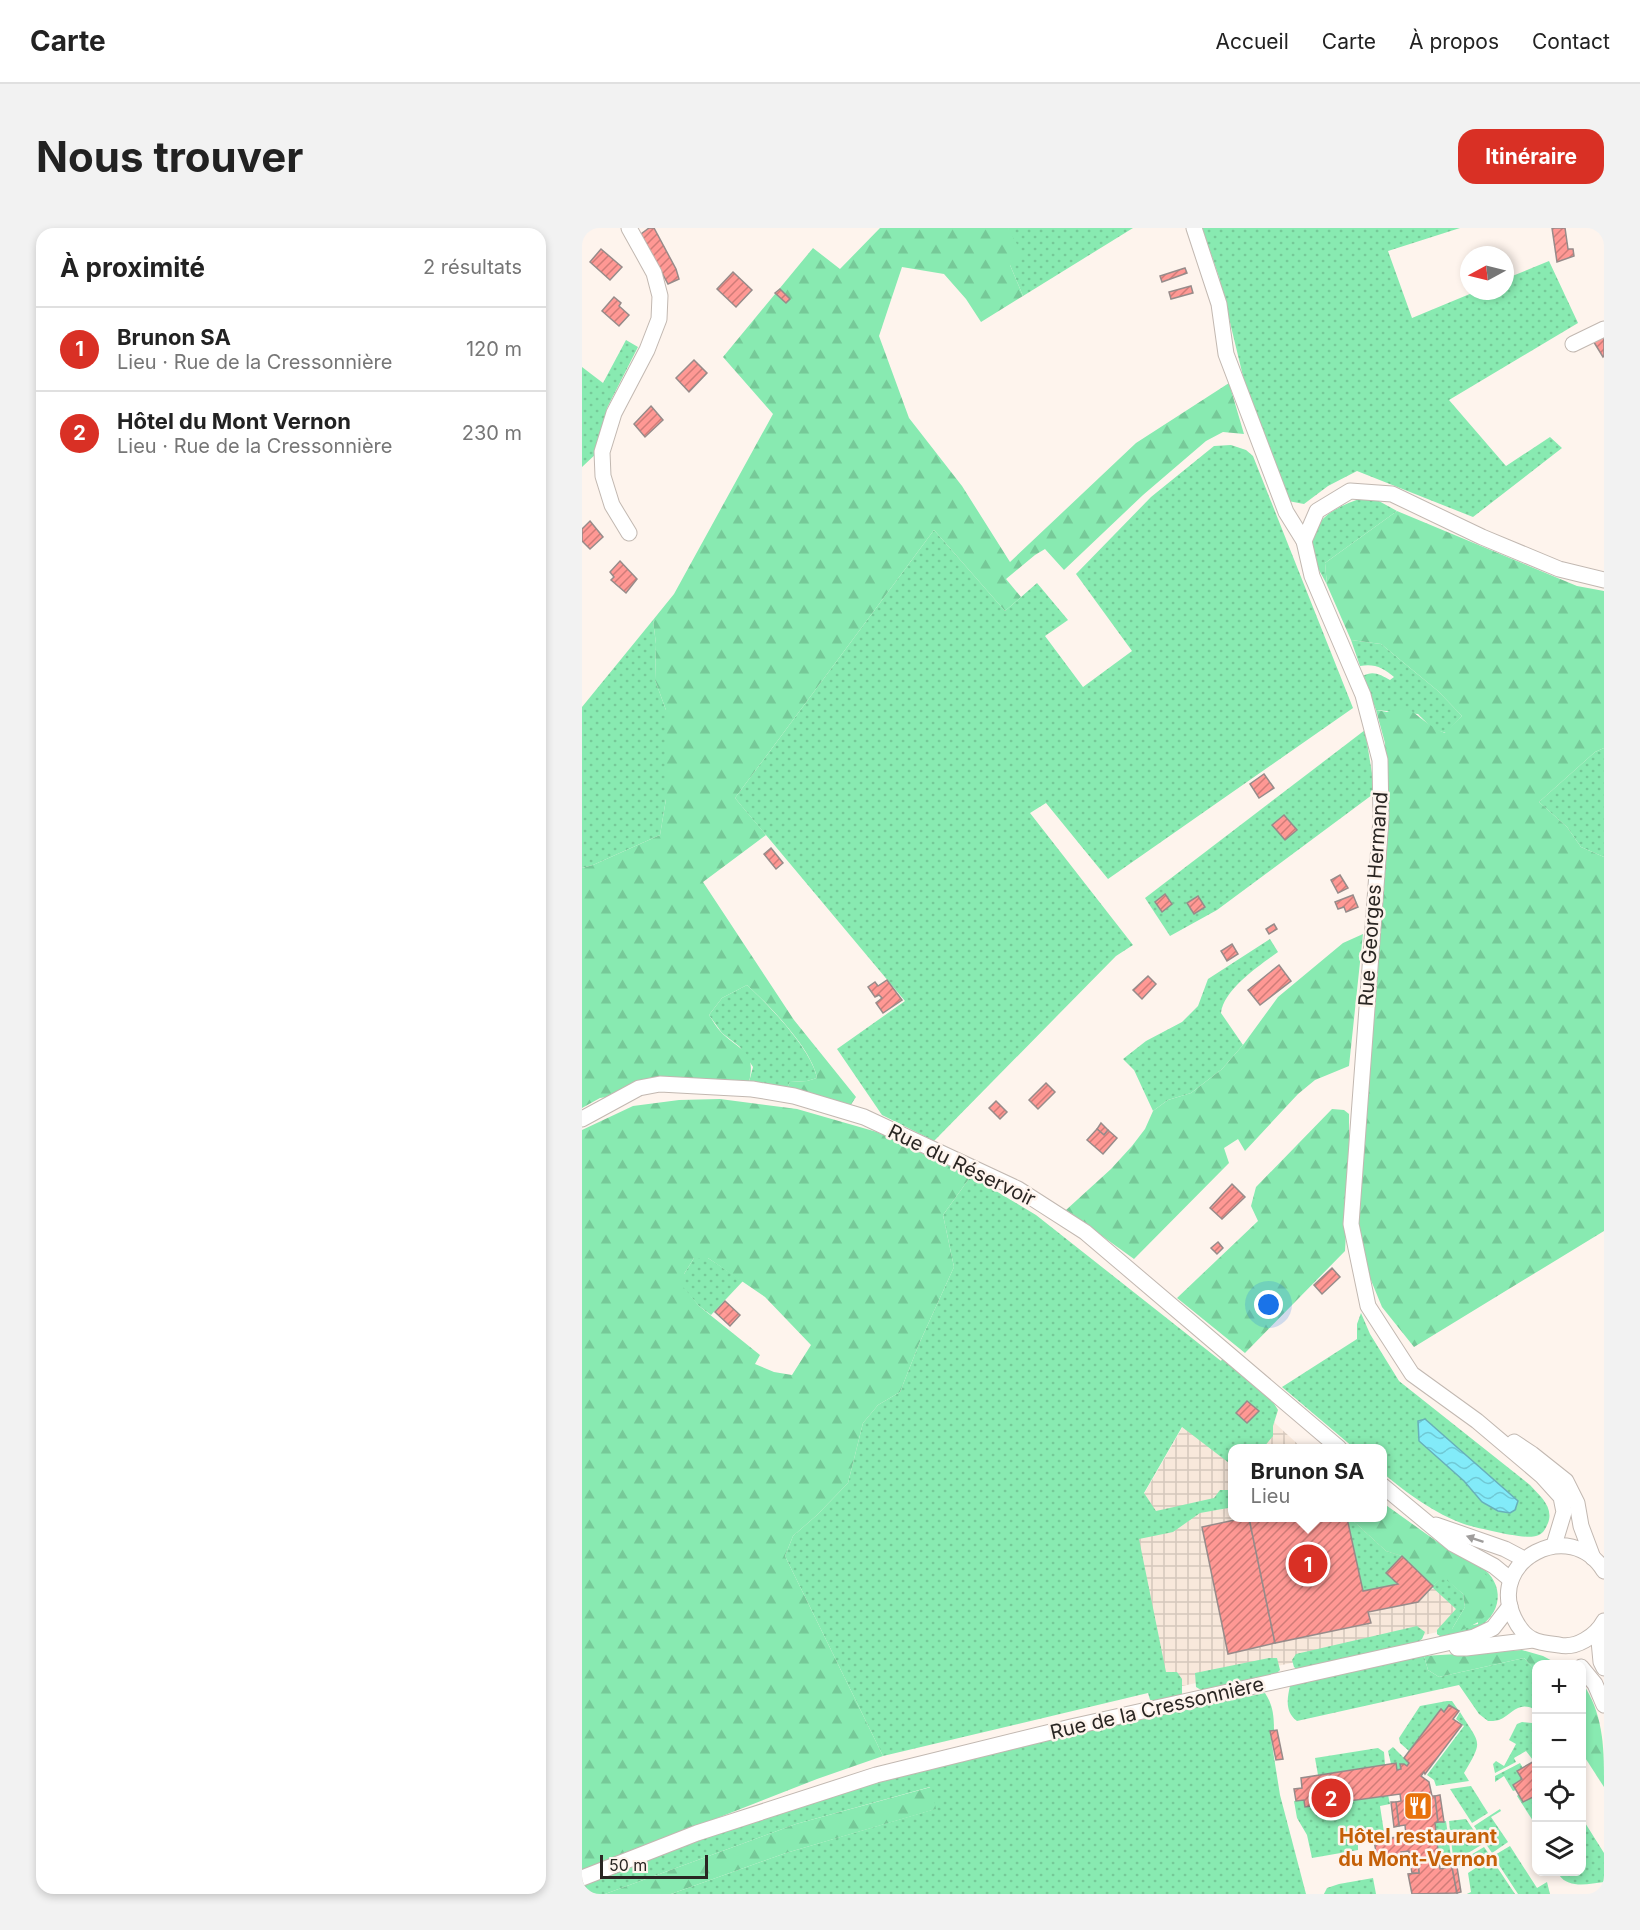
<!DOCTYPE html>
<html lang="fr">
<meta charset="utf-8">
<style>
:root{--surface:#fff;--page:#f2f2f2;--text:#222;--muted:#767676;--line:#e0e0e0;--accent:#d93025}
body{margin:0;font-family:Inter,sans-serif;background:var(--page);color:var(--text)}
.controls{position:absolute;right:18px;bottom:18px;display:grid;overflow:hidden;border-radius:12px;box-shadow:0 3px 9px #0003}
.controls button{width:54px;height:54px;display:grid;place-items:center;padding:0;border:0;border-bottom:2px solid var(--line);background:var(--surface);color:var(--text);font:30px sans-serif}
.compass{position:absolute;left:878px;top:18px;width:54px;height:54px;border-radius:50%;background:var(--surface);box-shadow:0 3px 9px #0003;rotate:263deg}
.scale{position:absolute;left:18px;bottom:15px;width:108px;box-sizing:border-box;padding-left:6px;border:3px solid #2a2623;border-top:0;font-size:16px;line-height:21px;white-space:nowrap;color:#2a2623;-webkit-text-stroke:4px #fef4ed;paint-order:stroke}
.you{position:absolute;left:687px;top:1077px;width:21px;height:21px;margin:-15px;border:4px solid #fff;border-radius:50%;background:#1a73e8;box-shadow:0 0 0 9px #1a73e833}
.badge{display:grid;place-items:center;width:39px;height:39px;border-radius:50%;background:var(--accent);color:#fff;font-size:20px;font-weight:700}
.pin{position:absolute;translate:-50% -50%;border:3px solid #fff;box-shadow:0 2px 6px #0006}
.popup{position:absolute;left:646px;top:1216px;width:159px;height:78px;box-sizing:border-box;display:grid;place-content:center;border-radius:12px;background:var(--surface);filter:drop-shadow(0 2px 4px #0005);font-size:20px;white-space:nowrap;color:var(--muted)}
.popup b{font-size:22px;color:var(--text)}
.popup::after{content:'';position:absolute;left:50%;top:100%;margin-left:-12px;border:12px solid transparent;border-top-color:var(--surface)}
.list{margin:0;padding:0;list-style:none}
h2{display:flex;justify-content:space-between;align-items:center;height:78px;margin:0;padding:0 24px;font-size:26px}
h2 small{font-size:20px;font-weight:400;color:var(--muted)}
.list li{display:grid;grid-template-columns:39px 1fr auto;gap:18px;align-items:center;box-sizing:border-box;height:84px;padding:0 24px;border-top:2px solid var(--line)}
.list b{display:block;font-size:22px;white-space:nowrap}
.list p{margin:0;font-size:20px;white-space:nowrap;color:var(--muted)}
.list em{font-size:20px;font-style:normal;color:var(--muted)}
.icon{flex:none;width:33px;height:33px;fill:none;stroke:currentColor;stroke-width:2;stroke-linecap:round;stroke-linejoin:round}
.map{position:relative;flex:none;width:1022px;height:1666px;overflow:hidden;border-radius:18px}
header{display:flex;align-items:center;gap:36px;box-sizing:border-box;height:84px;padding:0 30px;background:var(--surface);border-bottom:2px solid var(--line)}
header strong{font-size:28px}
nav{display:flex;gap:33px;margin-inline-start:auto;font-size:21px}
.intro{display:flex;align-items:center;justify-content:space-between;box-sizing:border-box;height:144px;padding:0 36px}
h1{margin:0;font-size:42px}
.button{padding:15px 27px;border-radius:18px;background:var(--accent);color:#fff;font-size:21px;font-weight:700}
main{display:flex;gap:36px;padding:0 36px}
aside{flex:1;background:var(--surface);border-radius:18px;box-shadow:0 3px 9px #0003}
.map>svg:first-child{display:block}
</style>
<header>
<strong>Carte</strong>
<nav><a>Accueil</a><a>Carte</a><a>À propos</a><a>Contact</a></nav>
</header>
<div class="intro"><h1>Nous trouver</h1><a class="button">Itinéraire</a></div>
<main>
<aside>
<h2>À proximité<small>2 résultats</small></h2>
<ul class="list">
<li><span class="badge">1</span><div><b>Brunon SA</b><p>Lieu · Rue de la Cressonnière</p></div><em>120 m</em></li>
<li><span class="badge">2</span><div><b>Hôtel du Mont Vernon</b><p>Lieu · Rue de la Cressonnière</p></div><em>230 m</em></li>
</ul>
</aside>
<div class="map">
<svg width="1022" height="1666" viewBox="0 0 1022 1666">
<defs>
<pattern id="industrial-grid" width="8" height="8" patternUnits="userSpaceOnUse" patternTransform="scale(1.5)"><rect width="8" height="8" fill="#f8e8db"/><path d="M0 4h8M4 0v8" fill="none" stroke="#d5c7bc"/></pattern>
<pattern id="grass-dots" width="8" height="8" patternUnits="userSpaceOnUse" patternTransform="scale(1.5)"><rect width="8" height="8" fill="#88eab1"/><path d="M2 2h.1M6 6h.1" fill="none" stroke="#76c998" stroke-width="1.8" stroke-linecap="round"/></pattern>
<pattern id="forest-firs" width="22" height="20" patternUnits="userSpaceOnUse" patternTransform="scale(1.5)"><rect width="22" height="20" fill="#88eab1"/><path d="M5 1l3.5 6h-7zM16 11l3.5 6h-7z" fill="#76c998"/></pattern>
<pattern id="water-waves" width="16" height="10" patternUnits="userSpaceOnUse" patternTransform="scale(1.5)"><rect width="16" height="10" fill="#82ebf9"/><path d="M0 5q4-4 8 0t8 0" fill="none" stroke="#70c9d5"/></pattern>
<pattern id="building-hatch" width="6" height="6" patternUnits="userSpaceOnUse" patternTransform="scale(1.5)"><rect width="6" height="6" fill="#ff9894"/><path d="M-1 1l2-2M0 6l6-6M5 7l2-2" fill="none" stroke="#cf7c78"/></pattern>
</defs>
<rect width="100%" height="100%" fill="#fef4ed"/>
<polygon fill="url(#industrial-grid)" points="634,1141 720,1220 651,1220 651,1290 795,1290 881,1366 870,1401 567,1465 535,1313"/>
<g fill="url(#grass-dots)">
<polygon points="426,0 551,0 441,68 428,37"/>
<polygon points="620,0 878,0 806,23 830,90 895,63 923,63 923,51 967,33 996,95 867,172 924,238 968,209 980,220 891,289 775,243 746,258 722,276 706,273 667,173 637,49"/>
<polygon points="44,112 56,119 25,180 16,224 0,239 0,139 21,155"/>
<polygon points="649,217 664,222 671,228 771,480 526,651 464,575 448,585 551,717 534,728 352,913 300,887 255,821 323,773 153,570 352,302 423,383 455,355 486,392 463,408 501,459 550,423 494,346 569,269 632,218"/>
<path d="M781 270 795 272 815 283 743 335 745 357C741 348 733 337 731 327 723 293 755 278 781 270Z"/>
<polygon points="71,392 74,416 73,452 84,482 84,571 78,607 11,637 0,640 0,479"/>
<path d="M769 412 799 416 856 463 880 488 864 505 851 501 836 486 794 482 781 448C791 442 799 447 808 452L812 449C802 440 792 435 778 438Z"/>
<polygon points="783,502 792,558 790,567 635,682 588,708 563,670"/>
<polygon points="1022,520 1022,629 999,619 985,599 957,574 1013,524"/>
<path d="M688 711 696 724C677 738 642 761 639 785L661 817 640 841 609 865 586 872 571 883 552 842 541 831 564 813 600 794 616 778 626 751Z"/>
<path d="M165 757C186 776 230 822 235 850L225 853 208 854 205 860 167 854 171 839 158 819 140 805 127 787 140 770Z"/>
<polygon points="389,948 454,987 639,1133 642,1128 688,1169 696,1182 691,1198 691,1208 681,1220 651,1220 651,1238 600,1199 562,1265 574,1283 632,1270 638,1262 651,1262 651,1274 646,1280 618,1285 591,1304 557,1311 584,1444 595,1444 600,1451 600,1467 569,1475 566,1465 301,1528 203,1328 211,1308 235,1287 266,1255 281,1195 296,1177 318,1164 337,1116 372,1039 361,987"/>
<polygon points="112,1030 126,1030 161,1053 129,1087 117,1078 101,1060 102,1046"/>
<path d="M779 1085 788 1106 817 1153 948 1257C958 1268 972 1279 966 1295 963 1302 961 1306 954 1308 944 1312 895 1300 882 1296 854 1286 824 1265 801 1245V1220H772L700 1159 775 1111V1096Z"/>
<polygon points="765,1290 768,1290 804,1323 820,1328 804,1345 816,1356 781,1363"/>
<path d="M894 1336C921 1350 924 1382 897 1399 887 1406 873 1407 861 1410L855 1406V1402L874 1381 850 1359 861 1348 881 1366 883 1379 870 1401 896 1396Z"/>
<polygon points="835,1398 843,1404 840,1411 833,1416 717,1443 712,1439 710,1432 714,1426"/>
<path d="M842 1428 846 1442 857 1449 942 1430 954 1443V1482C936 1472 931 1486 917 1492 913 1493 909 1493 906 1493L897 1486 877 1457 715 1493C703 1484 705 1471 708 1458Z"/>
<polygon points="687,1430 695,1430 698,1442 691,1449 621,1463 614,1459 613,1445"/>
<path d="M683 1465C691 1477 692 1488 692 1502L688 1504 698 1567 724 1666H89L204 1625 353 1581 348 1559 214 1596 23 1666H0V1657L153 1599 303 1551 468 1509Z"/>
<polygon points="865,1473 870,1473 877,1483 867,1477 862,1484 858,1482 827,1523 818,1515 817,1510 838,1478"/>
<path d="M878 1484C898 1517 902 1511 882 1545L887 1553 854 1558 852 1552 845 1547 882 1498 874 1491Z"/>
<polygon points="940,1494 950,1495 954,1503 954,1530 951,1532 944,1523 932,1530 934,1534 913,1545 911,1536 914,1533 922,1538 934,1516 927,1512 935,1496"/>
<polygon points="811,1519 827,1535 825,1538 818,1536 819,1541 815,1542 809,1536 806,1523"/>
<polygon points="796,1520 802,1524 803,1537 736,1547 733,1530"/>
<polygon points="938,1535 941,1540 935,1543 940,1551 931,1557 934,1562 931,1563 922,1548 913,1554 913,1548"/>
<polygon points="889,1558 906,1585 890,1595 868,1561"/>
<polygon points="937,1566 951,1569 954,1574 953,1596 935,1568"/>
<polygon points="806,1567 808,1576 798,1578 803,1611 776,1613 776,1622 730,1630 725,1607 715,1590 712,1573"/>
<polygon points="918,1581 919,1583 909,1589 926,1614 910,1625 892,1598"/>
<path d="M1000 1590 1022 1625V1654C1007 1656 987 1661 977 1647L982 1644H999Z"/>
<polygon points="884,1591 901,1616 881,1628 871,1629 867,1593"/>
<polygon points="864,1593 869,1629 857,1630 853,1595"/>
<polygon points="928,1618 955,1660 965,1654 968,1666 936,1666 911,1628"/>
<polygon points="902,1619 907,1626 886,1639 883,1636 873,1638 872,1632 882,1631"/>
<polygon points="909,1630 933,1666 885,1666 889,1664 886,1645"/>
<polygon points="791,1650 794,1666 742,1666 745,1660 757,1656"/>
</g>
<g fill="url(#forest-firs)" fill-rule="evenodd">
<path d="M298 0H426L441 27 428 37 441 68 399 94 384 71 362 46 320 39 297 108 327 190 380 258 428 334 554 215 647 155 662 206 641 204 624 213 561 267 482 342 463 321 453 327 424 351 439 369 423 383 352 302 153 570 184 607 121 654 212 792 274 869 268 878 205 860 208 854 225 853 235 850C230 821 187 777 165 757L140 770 127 787C131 793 136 802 142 807 161 824 174 824 167 854L58 864 18 870 0 880V640L11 637 78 607 84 571V482L73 452 74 416 71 392 92 366 191 186 141 129 231 20 258 41Z"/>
<path d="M815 283 995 358 1022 363V520L1013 524 957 574 985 599 999 619 1022 629V1003L832 1119 800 1079 786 1045 776 1006 805 576 803 515 794 482 805 484 820 477C836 486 847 499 863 505L880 488 856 463 799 416 769 412 745 357 743 335Z"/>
<polygon points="781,706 767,838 733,852 716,866 663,923 656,911 642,920 647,935 552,1031 484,982 529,941 550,918 563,901 571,883 586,872 609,865 640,841 661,817 696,769 761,715"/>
<path d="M138 871 215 881 295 904 389 948 361 987 372 1039 337 1116 318 1164 296 1177 281 1195 266 1255 235 1287 211 1308 203 1328 301 1528 235 1551 0 1643V902L51 878 97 872ZM112 1030H126L183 1069 229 1117 210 1147 192 1144 173 1136 178 1127 117 1078 102 1060V1046Z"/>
<polygon points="750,881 762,882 767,886 767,945 763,1023 663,1125 595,1070 676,993 669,978 674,959"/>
<path d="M801 1275 871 1325 894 1336 912 1356C909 1388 904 1393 874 1404L870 1401 883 1379 881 1366 861 1349 851 1358 820 1328 804 1323 768 1290H801Z"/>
<polygon points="940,1422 961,1428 976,1436 954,1436 954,1443 942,1430 857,1449 846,1442 842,1428"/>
<path d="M1000 1454C1022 1487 1022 1520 1022 1559L1000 1525Z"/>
<polygon points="349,1559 354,1581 204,1625 89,1666 23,1666 214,1596"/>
</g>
<polygon fill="url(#water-waves)" stroke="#68b0b9" stroke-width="1.5" points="843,1191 936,1273 933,1282 928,1285 916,1283 900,1274 882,1253 837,1213 836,1193"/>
<g fill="url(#building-hatch)" stroke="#978b8a" stroke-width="1.5">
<polygon points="67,0 72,0 94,41 97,51 86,56 59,6"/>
<polygon points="970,0 983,0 986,21 991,21 992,28 975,34"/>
<polygon points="19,21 40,39 28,52 8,34"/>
<polygon points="603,40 605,45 580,54 578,48"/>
<polygon points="151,44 170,62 154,79 135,61"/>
<polygon points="609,58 611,65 589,71 587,64"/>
<polygon points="198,61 208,71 204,75 193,65"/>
<polygon points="32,69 39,75 37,78 47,87 37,98 20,83"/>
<polygon points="1022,106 1022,128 1021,129 1010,111"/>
<polygon points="112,132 125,145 107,164 94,150"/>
<polygon points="69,178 81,192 63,209 52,196"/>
<polygon points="8,293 21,309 8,321 0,313 0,301"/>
<polygon points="38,333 55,351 44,365 29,352 32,349 28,344"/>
<polygon points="682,546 692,560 677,570 668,556"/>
<polygon points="702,587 715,602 703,612 690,597"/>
<polygon points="189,620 201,635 194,641 182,626"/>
<polygon points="758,647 766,660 756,665 749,652"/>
<polygon points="583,666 590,676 580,684 573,674"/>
<polygon points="771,667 776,679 764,684 762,679 756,681 753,674"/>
<polygon points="616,668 623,679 612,686 605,675"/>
<polygon points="692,696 695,701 687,706 684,701"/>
<polygon points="650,716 656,726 645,733 639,723"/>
<polygon points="697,737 709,753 678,777 666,762"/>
<polygon points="566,748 574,756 560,771 551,762"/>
<polygon points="305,752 320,772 301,785 294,775 300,770 297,767 293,769 286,759 293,754 296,758"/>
<polygon points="464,855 473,864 456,881 447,872"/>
<polygon points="414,873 425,884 418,891 407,880"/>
<polygon points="519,895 526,902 522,907 515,901"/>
<polygon points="515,901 522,907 526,902 535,910 521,926 505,912"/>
<polygon points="650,956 663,969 640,991 628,980"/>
<polygon points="636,1014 641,1020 635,1026 629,1020"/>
<polygon points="750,1040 758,1049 740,1066 732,1057"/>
<polygon points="143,1073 158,1087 148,1098 133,1084"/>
<polygon points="665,1173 677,1183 665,1195 654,1185"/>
<polygon points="662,1290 667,1290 693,1415 646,1426 620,1299"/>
<polygon points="667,1290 765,1290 781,1363 816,1356 804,1345 820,1328 851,1358 836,1374 786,1384 789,1395 693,1415"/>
<polygon points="867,1477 877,1483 871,1491 880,1497 843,1546 842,1544 839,1548 847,1554 850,1568 853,1568 856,1594 853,1595 858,1641 870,1639 875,1665 830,1666 826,1646 837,1645 835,1625 827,1627 827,1623 819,1624 821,1634 796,1637 792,1612 824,1608 823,1597 817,1598 814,1574 819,1573 818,1566 723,1579 722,1572 714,1573 712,1561 720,1560 719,1550 814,1535 815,1542 819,1541 818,1536 822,1536 825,1538 827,1535 822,1530 859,1481 862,1484"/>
<polygon points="695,1502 701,1531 694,1532 688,1503"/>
<polygon points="954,1532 954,1574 951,1569 941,1574 931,1557 940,1551 935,1543"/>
<polygon points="858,1567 862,1594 856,1594 853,1568"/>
<polygon points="809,1574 814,1574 817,1598 812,1599"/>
<polygon points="835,1625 837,1645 830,1645 827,1627"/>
<polygon points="870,1639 875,1639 879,1664 875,1665"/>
</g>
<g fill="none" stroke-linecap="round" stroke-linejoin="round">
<g stroke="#c2b8b1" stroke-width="17">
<g id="minor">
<polyline points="612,0 637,76 644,126 704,284 722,313"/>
<polyline points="991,116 1022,101"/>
<polyline points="47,305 30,277 21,248 20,224 32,185 65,122 77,91 78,68 72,45 47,0"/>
<polyline points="0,891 57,860 78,856 170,861 212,868 282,889 436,961 503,1004 757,1220"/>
<polyline points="932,1214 950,1226 984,1253 995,1275 999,1298 1011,1330"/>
<polyline points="801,1258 871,1316 912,1338 929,1352"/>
<polyline points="854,1297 923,1321 942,1331"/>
<polyline points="972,1317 982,1284 979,1269 960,1248 895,1193 830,1146 786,1078 769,996 799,591 798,532 781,467 730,348 722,313 735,283 768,263 810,266 900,309 977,341 1022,352"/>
<path d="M1022 1343C989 1288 904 1332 932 1390 936 1398 942 1407 950 1411 957 1415 968 1416 977 1417 994 1421 1014 1408 1022 1393"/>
<polyline points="1016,1402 1019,1434 1022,1440"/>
<polyline points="875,1420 884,1420 951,1412"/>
<polyline points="999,1439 1013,1456 1022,1477"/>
<polyline points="0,1650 115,1605 294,1547 489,1499 892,1409 911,1400 928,1378"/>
</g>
</g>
<use href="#minor" stroke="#fff" stroke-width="15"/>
</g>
<defs><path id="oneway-solid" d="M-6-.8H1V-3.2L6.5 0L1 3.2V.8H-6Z" transform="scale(1.5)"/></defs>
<use fill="#9f9d9c" href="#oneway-solid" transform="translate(893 1311) rotate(-161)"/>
<defs>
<g id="restaurant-square" transform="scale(1.5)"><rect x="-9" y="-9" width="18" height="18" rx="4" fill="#e8710a" stroke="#fef4ed"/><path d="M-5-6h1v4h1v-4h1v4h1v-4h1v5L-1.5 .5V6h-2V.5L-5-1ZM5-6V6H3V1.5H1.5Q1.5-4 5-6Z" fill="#fff"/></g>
</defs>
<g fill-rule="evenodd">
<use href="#restaurant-square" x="836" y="1578"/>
</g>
<g text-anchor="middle" stroke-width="5" stroke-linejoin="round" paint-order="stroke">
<g font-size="20" fill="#2a2623" stroke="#fef4ed">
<text transform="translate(791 671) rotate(-86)" y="7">Rue Georges Hermand</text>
<text transform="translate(380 937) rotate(26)" y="7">Rue du Réservoir</text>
<text transform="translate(575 1480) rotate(-13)" y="7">Rue de la Cressonnière</text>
</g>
<g font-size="20" font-weight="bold" fill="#c56008" stroke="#fef4ed">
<text x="836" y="1615">Hôtel restaurant<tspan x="836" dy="23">du Mont-Vernon</tspan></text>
</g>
</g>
</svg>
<div class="controls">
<button>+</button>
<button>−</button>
<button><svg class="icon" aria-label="locate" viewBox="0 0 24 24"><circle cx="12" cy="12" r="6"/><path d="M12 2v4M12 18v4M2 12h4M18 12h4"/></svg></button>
<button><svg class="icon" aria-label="layers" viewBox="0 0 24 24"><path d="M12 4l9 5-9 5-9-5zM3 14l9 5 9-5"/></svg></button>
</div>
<svg class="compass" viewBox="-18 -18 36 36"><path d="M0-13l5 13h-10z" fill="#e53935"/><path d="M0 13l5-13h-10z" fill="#767676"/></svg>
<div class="scale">50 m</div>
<div class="you"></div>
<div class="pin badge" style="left:726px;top:1336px">1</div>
<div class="popup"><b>Brunon SA</b>Lieu</div>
<div class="pin badge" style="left:749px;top:1570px">2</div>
</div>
</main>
